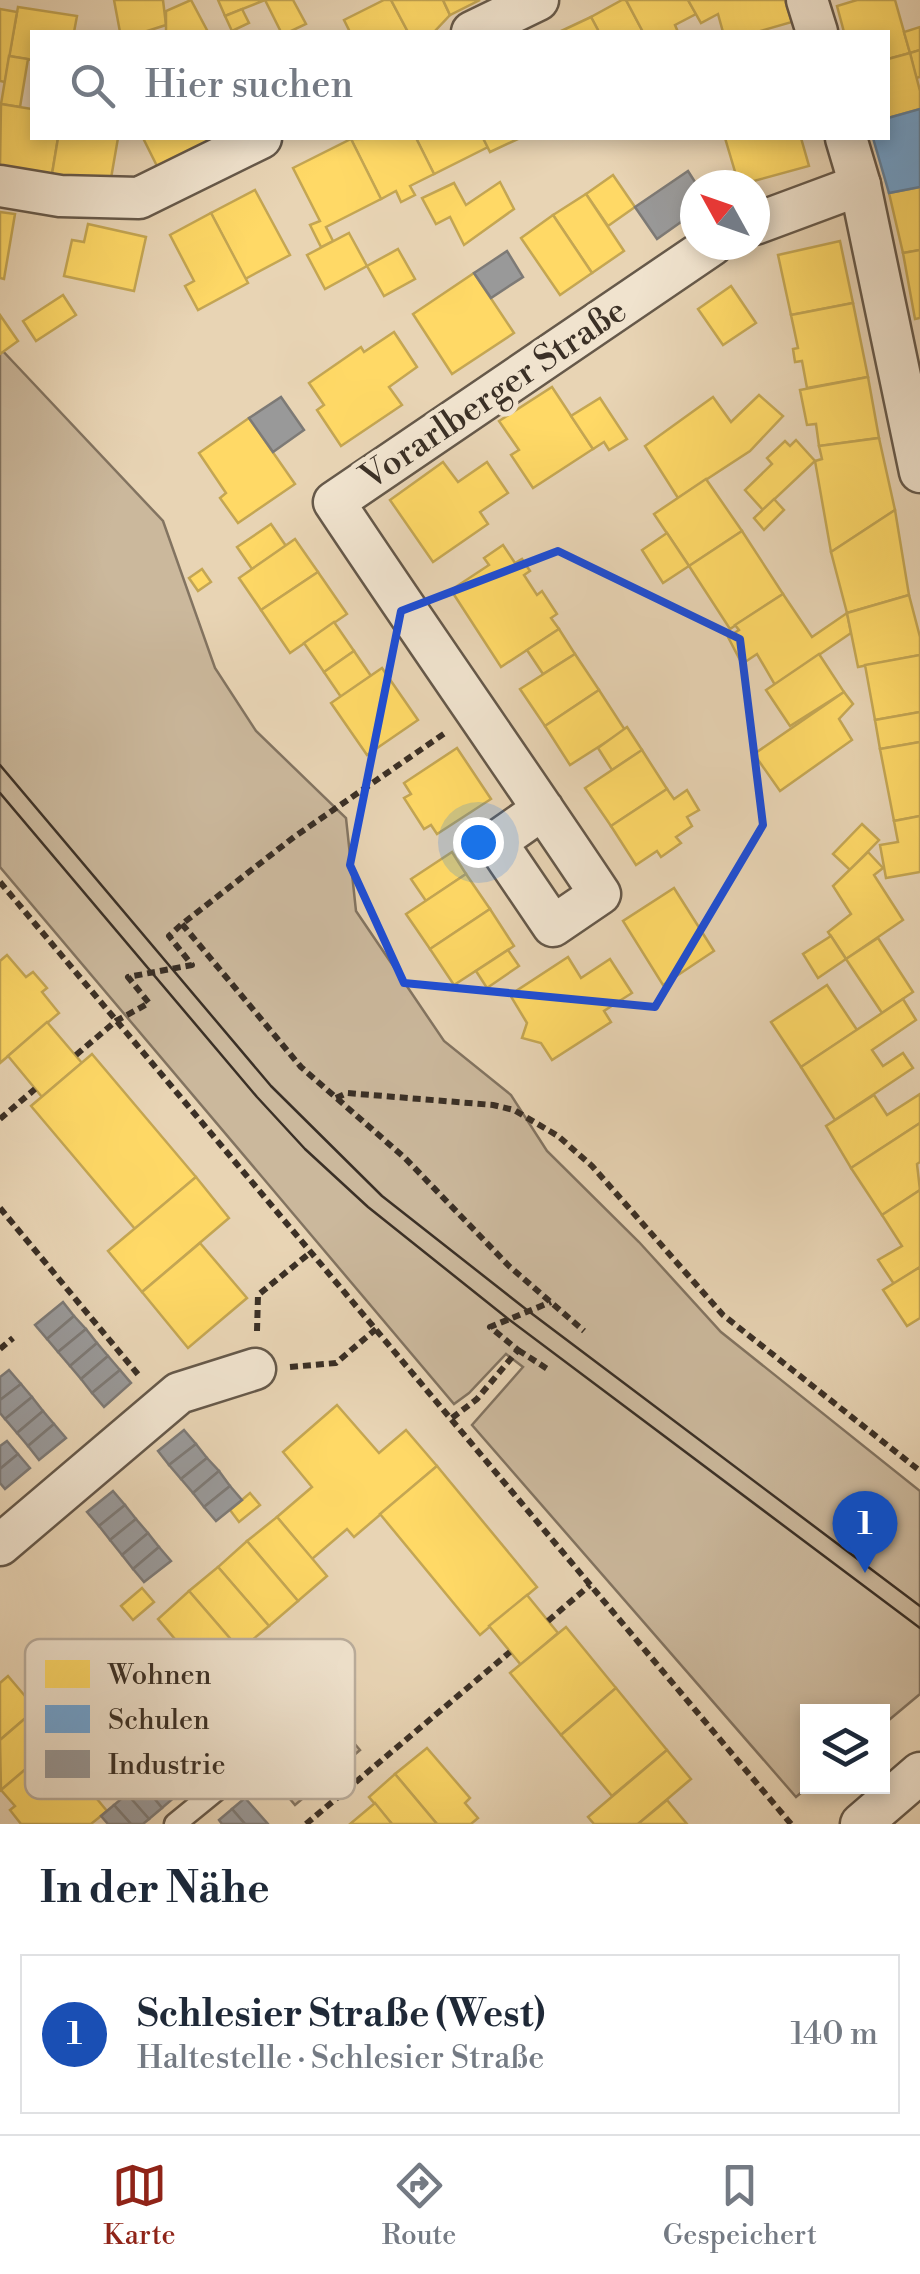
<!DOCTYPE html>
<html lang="de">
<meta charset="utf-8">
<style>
:root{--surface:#fff;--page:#f6f6f7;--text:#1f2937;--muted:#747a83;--line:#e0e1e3;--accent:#8f2418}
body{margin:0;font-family:"Libre Bodoni",serif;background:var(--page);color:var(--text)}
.controls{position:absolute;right:30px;bottom:30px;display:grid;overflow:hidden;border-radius:0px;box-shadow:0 5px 15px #0003}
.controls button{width:90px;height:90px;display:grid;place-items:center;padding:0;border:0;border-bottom:2px solid var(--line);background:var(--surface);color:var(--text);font:50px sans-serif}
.compass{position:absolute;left:680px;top:170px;width:90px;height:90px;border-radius:50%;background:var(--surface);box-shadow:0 5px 15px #0003;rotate:310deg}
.you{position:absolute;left:478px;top:842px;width:35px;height:35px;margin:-25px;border:8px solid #fff;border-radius:50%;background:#1a73e8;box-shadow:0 0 0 15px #1a73e833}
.badge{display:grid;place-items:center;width:65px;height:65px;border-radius:50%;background:var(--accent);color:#fff;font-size:32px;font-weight:700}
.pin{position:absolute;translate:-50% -82px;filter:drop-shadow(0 2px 5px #0008)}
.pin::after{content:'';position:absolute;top:52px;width:35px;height:30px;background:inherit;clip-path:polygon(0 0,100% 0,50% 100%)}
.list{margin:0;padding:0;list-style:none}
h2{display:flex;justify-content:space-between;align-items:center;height:130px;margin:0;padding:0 40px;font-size:42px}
h2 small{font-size:32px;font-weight:400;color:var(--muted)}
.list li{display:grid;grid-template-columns:65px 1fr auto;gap:30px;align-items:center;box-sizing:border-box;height:160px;margin:0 20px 20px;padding:0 20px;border:2px solid var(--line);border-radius:0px}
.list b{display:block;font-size:38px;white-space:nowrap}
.list p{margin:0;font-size:32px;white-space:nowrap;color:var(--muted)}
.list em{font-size:32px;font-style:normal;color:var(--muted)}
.icon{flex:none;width:55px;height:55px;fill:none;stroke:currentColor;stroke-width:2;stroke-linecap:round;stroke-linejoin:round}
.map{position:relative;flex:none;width:920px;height:1824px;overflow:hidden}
.search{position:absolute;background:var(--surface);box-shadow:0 5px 15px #0003;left:30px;right:30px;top:30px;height:110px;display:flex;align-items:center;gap:25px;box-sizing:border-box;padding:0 35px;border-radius:0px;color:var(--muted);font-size:38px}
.sheet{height:310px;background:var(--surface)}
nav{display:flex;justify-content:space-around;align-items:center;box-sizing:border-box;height:140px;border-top:2px solid var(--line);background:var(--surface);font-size:28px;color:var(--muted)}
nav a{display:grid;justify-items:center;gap:5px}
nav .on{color:var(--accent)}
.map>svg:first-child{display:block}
</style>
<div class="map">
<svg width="920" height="1824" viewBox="0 0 920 1824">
<rect width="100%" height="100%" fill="#e8d4b4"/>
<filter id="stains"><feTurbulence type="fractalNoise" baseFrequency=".002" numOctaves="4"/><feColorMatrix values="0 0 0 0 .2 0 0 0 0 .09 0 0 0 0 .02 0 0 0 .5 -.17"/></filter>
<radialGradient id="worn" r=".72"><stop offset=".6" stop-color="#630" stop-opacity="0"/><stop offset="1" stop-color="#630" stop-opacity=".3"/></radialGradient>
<g fill="#cbb89c" stroke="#837461" stroke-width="2.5">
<polygon points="0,348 163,521 215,668 256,731 346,818 356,911 444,1041 511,1095 547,1151 639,1242 721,1332 920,1491 920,1694 883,1725 882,1712 808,1712 808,1787 796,1797 472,1425 523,1367 506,1354 469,1393 454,1404 0,867"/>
<polygon points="329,1714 360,1750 295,1805 264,1768"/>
</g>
<g fill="#ffd966" stroke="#c4a653" stroke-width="2.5">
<polygon points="114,0 163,0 166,25 144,32 120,32"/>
<polygon points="191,0 208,32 166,32 166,11"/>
<polygon points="218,0 293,0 306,24 289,32 281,32 265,0 225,16"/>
<polygon points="384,0 391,0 408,32 350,32 344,20"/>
<polygon points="391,0 443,0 450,15 434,32 408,32"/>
<polygon points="443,0 480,0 450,15"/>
<polygon points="622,0 626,0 643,32 599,32 591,17"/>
<polygon points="626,0 688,0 696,14 675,25 678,32 643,32"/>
<polygon points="688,0 785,0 792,22 757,32 723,32 718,14 701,23"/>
<polygon points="857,0 895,0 910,53 888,59 888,32 844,32 837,6"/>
<polygon points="18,7 77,16 74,32 32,32 32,60 9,56"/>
<polygon points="0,9 17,12 5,82 0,81"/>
<polygon points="242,9 249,23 232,31 225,16"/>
<polygon points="591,17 599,32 559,32"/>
<polygon points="920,27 920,50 910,53 904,32"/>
<polygon points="920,50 920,77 916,78 910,53"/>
<polygon points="910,53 920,91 920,109 888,118 888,59"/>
<polygon points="9,56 28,59 20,107 1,104"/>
<polygon points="1,104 32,109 32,138 58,138 52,174 0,166"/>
<polygon points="58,138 118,138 110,184 52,174"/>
<polygon points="143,138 217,138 222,149 163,178"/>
<polygon points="416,138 483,138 488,147 434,174"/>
<polygon points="416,138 434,174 410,186 415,195 401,202 396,191 381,199 351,139"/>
<polygon points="483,138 520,138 490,152"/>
<polygon points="725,138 801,138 809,166 739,185"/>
<polygon points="351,139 381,199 326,227 333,241 321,247 310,225 320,221 293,168"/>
<polygon points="613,175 635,207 608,226 586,194"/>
<polygon points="500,182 514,209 464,245 450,217 436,224 422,198 454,183 466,205"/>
<polygon points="920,187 920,250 903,253 889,193"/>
<polygon points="255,190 290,255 245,279 211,213"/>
<polygon points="586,194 624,251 592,273 553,215"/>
<polygon points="0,212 15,214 4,279 0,278"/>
<polygon points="211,213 248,283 198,310 185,286 194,281 170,235"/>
<polygon points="553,215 592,273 560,295 521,238"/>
<polygon points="88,224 146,237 134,291 64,276 72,240 84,242"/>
<polygon points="349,233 367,266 325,289 307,255"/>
<polygon points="840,241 853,303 791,315 778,255"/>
<polygon points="398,249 415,279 384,296 367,266"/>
<polygon points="920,250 920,318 915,319 903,253"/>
<polygon points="474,273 514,333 452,374 413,314"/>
<polygon points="731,286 756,323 723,345 698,309"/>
<polygon points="63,295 76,315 36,341 23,321"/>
<polygon points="853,303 868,377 807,388 802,361 795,362 793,349 798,348 791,315"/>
<polygon points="0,315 18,341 0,354"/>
<polygon points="394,332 417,367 389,387 402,405 341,446 317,410 324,405 309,383 361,347 364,352"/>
<polygon points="868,377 879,438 819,446 816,424 807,425 800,390"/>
<polygon points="552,387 593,449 533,488 511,455 519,450 499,421"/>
<polygon points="759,395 783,416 750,451 678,498 645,446 713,397 731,422"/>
<polygon points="600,398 627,439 609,450 604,442 593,449 571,416"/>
<polygon points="249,418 295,484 238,523 220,498 226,493 199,453"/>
<polygon points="879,438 895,510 831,552 815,461 822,459 819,446"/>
<polygon points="796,440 815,461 763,510 745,490 772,464 767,458 785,441 790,446"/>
<polygon points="443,462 458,482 487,462 508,493 480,512 488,524 433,562 390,500"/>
<polygon points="706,479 742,531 689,566 654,514"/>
<polygon points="774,499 784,510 764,530 754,518"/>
<polygon points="895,510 909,595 847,613 831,552"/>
<polygon points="271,524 286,546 252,569 237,547"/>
<polygon points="742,531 783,594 730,629 689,566"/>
<polygon points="667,533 689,566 663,583 642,550"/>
<polygon points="295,539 318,572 261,610 239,578"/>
<polygon points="503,545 515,563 522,559 530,571 524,575 537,595 542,591 557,614 551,618 559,629 501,667 451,590 489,565 484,558"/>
<polygon points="202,569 211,582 198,591 189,578"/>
<polygon points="318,572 347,614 290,653 261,610"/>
<polygon points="783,594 812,637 847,613 851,633 775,685 757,654 742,664 728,637 739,630 735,625"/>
<polygon points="909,595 920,637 920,655 858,667 847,613"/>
<polygon points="334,622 354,651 324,672 304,643"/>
<polygon points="559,629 575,654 543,674 527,650"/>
<polygon points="354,651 371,676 341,697 324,672"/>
<polygon points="575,654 599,690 545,726 520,689"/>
<polygon points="819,654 844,692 790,726 766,690"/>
<polygon points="920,655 920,712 875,720 865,665"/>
<polygon points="382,668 418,720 367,755 331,703"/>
<polygon points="599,690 625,730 570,765 545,726"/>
<polygon points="844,692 853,704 839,719 852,740 780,791 754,754"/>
<polygon points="920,712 920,742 880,749 875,720"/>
<polygon points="627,727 642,750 612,770 598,748"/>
<polygon points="920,742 920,816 894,821 880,749"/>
<polygon points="457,748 491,799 437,834 431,825 424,829 404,798 411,794 404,783"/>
<polygon points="642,750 667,789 611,826 585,788"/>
<polygon points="667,789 674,799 687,790 699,810 687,817 692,826 676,837 681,843 661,857 657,851 636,865 611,826"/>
<polygon points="920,816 920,872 886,878 880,845 898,842 894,821"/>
<polygon points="862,824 879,840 850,870 833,854"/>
<polygon points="452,852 466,874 426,901 411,879"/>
<polygon points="868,852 883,868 874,875 903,920 846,959 828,932 851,914 833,886"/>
<polygon points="466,874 490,909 430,949 406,914"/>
<polygon points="674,888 714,951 663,985 623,921"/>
<polygon points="490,909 514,946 454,985 430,949"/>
<polygon points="831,936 846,959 818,978 803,954"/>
<polygon points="878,938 913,992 882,1013 846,959"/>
<polygon points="508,950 519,966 487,988 476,971"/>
<polygon points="7,955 26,977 33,972 47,988 42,992 59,1013 0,1063 0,961"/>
<polygon points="568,957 581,978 610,959 632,993 604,1011 611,1022 552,1060 541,1043 522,1038 527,1023 510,995"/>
<polygon points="827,985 857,1030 801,1067 771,1022"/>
<polygon points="903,999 916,1020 872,1050 883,1066 903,1053 913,1068 835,1120 801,1067"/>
<polygon points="47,1022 82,1063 42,1097 8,1056"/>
<polygon points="92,1054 196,1177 135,1229 31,1106"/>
<polygon points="920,1094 920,1123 851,1168 826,1126 874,1095 887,1115"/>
<polygon points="920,1123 920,1162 917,1164 920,1190 882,1215 851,1168"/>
<polygon points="196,1177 229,1218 142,1292 108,1251"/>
<polygon points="920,1190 920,1267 894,1284 878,1260 902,1246 882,1215"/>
<polygon points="200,1243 247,1298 188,1348 142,1292"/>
<polygon points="920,1267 920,1318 907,1326 883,1290"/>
<polygon points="337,1405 379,1453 406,1430 437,1466 354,1537 347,1529 312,1559 277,1517 312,1487 283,1452"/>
<polygon points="437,1466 537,1587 480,1635 380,1514"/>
<polygon points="250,1493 260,1505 239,1522 230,1510"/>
<polygon points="277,1517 327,1576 298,1601 247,1541"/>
<polygon points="247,1541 298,1601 269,1626 218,1567"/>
<polygon points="218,1567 269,1626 240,1650 189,1591"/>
<polygon points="142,1588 154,1602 133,1620 121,1606"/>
<polygon points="189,1591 240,1650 208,1678 158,1619"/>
<polygon points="527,1595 558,1633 521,1665 489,1626"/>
<polygon points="566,1627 616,1688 561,1735 510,1673"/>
<polygon points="8,1676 36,1709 0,1740 0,1683"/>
<polygon points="616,1688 667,1750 612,1796 561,1735"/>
<polygon points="36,1709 61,1739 1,1790 0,1740"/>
<polygon points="53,1746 107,1811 91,1824 21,1824 10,1810 15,1806 1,1790"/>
<polygon points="427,1748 470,1798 465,1803 478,1818 471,1824 437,1824 395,1774"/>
<polygon points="667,1750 691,1779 638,1824 594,1824 588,1817"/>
<polygon points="395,1774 437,1824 392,1824 369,1797"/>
<polygon points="667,1800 687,1824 638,1824"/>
<polygon points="375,1803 392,1824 350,1824"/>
</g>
<polygon fill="#6fa8dc" stroke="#5f84a5" stroke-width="2.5" points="920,109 920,187 889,193 873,138 888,138 888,118"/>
<g fill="#999" stroke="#7d7a76" stroke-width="2.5">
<polygon points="688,171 697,185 695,212 657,239 635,207"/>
<polygon points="507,251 523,277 491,298 474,273"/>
<polygon points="281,397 304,430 273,452 249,418"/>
<polygon points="63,1302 74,1316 47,1339 35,1325"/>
<polygon points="74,1316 86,1329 58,1352 47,1339"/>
<polygon points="86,1329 97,1343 70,1366 58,1352"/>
<polygon points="97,1343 108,1356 81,1379 70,1366"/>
<polygon points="108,1356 120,1370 92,1393 81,1379"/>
<polygon points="9,1370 21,1384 0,1400 0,1377"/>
<polygon points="120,1370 131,1383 104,1407 92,1393"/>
<polygon points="21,1384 32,1397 5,1419 0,1413 0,1400"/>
<polygon points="32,1397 43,1411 17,1433 5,1419"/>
<polygon points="43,1411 54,1424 28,1446 17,1433"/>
<polygon points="54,1424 66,1438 39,1460 28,1446"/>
<polygon points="184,1430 196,1444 169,1465 158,1451"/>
<polygon points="7,1441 18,1454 0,1469 0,1446"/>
<polygon points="196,1444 207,1458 181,1479 169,1465"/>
<polygon points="18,1454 30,1468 5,1489 0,1483 0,1469"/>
<polygon points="207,1458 219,1471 193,1493 181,1479"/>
<polygon points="219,1471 230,1486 204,1507 193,1493"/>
<polygon points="230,1486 242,1500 216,1521 204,1507"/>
<polygon points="113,1491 125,1505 99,1526 87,1512"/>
<polygon points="125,1505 136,1519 110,1540 99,1526"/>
<polygon points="136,1519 148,1533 122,1555 110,1540"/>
<polygon points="148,1533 159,1547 133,1569 122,1555"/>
<polygon points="159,1547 171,1561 144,1582 133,1569"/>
<polygon points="154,1771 176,1796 162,1808 141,1782"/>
<polygon points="141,1782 162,1808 149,1819 127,1794"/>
<polygon points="127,1794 149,1819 143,1824 131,1824 114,1805"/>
<polygon points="245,1798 268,1824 245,1824 232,1809"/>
<polygon points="114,1805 131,1824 108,1824 101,1816"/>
<polygon points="232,1809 245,1824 222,1824 219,1820"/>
</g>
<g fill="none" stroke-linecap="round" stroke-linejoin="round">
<g stroke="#66594a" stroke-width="25">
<polyline id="lane" points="175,1824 224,1784"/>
</g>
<g stroke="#66594a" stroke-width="45">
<g id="street">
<polyline points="807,0 817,32"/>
<polyline points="472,32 538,0"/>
<polyline points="846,138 860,185 920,472"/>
<polyline points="0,186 60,196 139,198 261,138"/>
<polyline points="755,224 860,185"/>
<path d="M543 809 496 842 553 926 600 894C512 762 421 633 334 502L712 245"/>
<polyline points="0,1545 179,1393 255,1369"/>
<polyline points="861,1824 920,1773"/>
</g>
</g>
<g stroke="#3b3026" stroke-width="6" stroke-dasharray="8 5" stroke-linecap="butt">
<polyline points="0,882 791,1824"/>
<polyline points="182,924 301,1067 405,1158 509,1266 584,1331"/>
<polyline points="76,1055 116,1021 149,1003 128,977 192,965 169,936 182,924 294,837 445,733"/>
<polyline points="336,1098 347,1093 493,1105 514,1110 558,1136 592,1166 723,1315 920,1471"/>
<polyline points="0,1119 35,1089"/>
<polyline points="0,1208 141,1378"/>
<polyline points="257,1331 258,1295 311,1252"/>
<polyline points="0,1349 13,1338"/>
<polyline points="518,1350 549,1370"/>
<polyline points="290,1367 336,1363 376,1329"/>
<polyline points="452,1418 477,1399 518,1350 490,1327 551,1302"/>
<polyline points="548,1621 590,1585"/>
<polyline points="306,1824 510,1652"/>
</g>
<use href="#lane" stroke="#f0e3ce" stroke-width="20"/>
<use href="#street" stroke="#f0e3ce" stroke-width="40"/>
<g stroke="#3b3026" stroke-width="2.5">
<polyline points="0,765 271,1086 382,1196 527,1310 920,1606"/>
<polyline points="0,793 257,1097 305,1149 368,1207 507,1318 920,1628"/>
</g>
</g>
<path fill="none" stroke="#1d4ed8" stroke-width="8" stroke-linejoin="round" d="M558 551 740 639 763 825 655 1007 404 983 350 865 401 611Z"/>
<g text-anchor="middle" stroke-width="10" stroke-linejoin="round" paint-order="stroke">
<g font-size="35" fill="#3b3026" stroke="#f0e3ce">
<text transform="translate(493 393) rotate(-34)" y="12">Vorarlberger Straße</text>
</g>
</g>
<rect x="25" y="1639" width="330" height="160" rx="15" fill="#f0e3ce" stroke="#baad9c" stroke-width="2.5"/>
<rect x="45" y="1660" width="45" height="28" fill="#ffd966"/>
<rect x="45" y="1705" width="45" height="28" fill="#6fa8dc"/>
<rect x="45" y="1750" width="45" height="28" fill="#999"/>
<g font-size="28" fill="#3b3026">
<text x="108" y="1684">Wohnen</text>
<text x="108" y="1729">Schulen</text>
<text x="108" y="1774">Industrie</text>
</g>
<rect width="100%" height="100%" filter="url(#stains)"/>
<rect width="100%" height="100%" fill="url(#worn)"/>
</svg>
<div class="controls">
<button><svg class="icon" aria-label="layers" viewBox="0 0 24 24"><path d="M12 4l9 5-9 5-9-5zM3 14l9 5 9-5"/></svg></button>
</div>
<svg class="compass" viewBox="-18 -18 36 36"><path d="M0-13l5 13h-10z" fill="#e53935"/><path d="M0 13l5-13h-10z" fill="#747a83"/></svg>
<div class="you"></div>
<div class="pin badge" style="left:865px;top:1573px;background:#1a4fb4">1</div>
<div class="search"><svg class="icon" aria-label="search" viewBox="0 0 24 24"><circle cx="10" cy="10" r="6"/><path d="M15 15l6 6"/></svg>Hier suchen</div>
</div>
<section class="sheet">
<h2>In der Nähe<small></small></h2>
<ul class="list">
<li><span class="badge" style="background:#1a4fb4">1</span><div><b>Schlesier Straße (West)</b><p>Haltestelle · Schlesier Straße</p></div><em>140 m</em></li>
</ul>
</section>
<nav>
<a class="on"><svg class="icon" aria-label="map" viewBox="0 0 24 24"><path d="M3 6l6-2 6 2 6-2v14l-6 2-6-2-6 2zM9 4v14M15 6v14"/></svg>Karte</a>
<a><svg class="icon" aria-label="directions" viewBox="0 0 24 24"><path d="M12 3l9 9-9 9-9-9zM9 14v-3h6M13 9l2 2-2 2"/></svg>Route</a>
<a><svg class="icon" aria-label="saved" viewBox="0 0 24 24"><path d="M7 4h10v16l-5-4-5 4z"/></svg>Gespeichert</a>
</nav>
